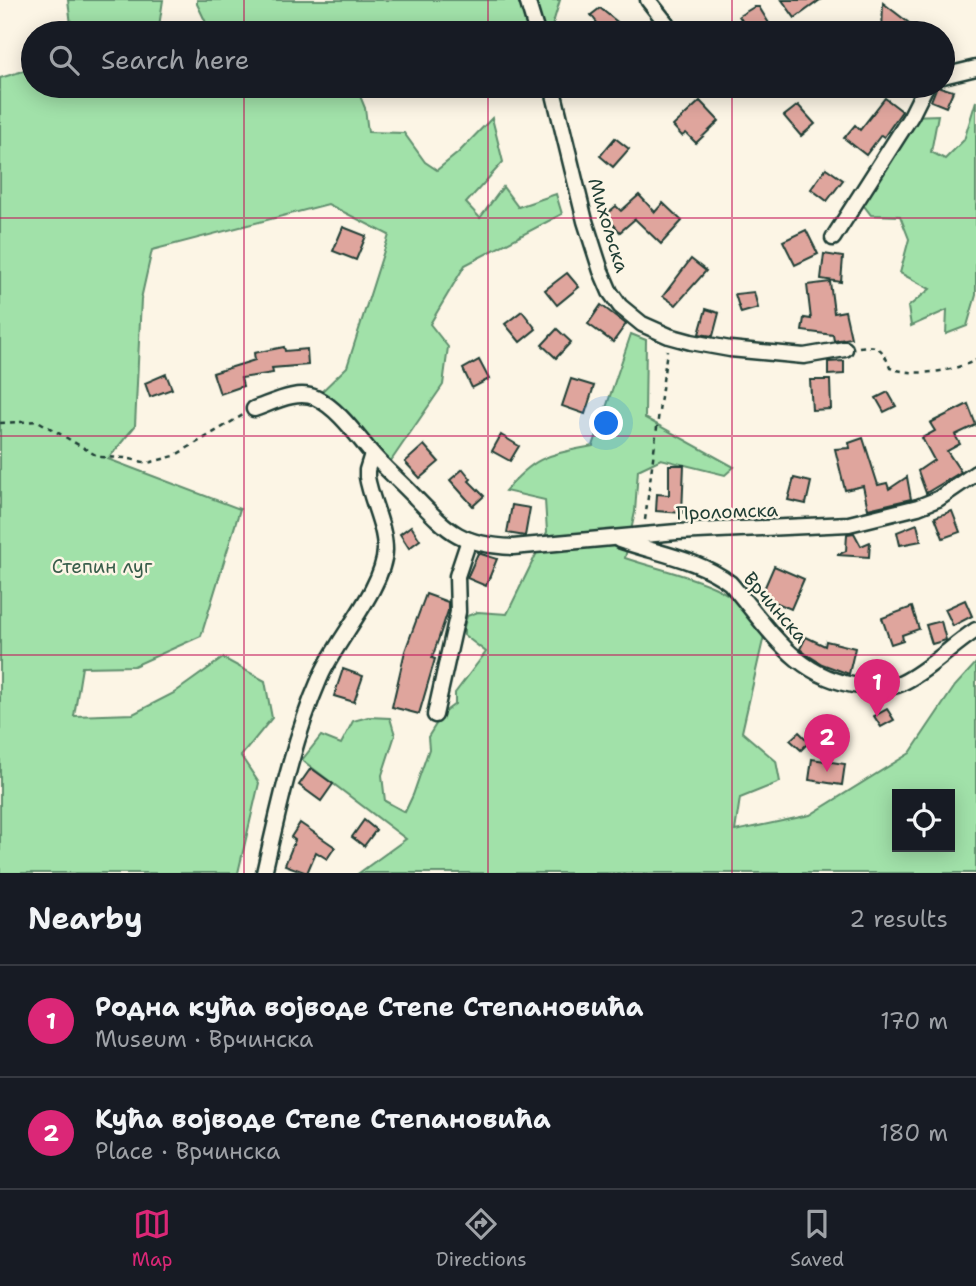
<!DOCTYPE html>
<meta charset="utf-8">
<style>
:root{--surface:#171b24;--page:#20242c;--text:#f1f3f6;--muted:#9ea1a6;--line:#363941;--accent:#db2777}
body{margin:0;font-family:"Shantell Sans",sans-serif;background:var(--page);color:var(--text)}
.controls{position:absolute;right:21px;bottom:21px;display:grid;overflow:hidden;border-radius:0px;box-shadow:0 4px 18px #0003}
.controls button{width:63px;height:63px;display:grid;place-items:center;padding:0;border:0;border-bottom:2px solid var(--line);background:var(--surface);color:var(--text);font:35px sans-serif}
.you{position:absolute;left:607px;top:424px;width:24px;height:24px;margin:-18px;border:5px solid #fff;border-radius:50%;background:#1a73e8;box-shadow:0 0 0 10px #1a73e833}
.badge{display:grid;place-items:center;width:46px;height:46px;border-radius:50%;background:var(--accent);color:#fff;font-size:23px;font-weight:700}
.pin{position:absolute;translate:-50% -58px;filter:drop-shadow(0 2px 4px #0008)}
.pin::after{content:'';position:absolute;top:37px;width:24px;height:21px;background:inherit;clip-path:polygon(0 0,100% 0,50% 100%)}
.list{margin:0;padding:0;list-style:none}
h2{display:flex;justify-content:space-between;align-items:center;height:91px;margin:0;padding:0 28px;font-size:30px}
h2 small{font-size:23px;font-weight:400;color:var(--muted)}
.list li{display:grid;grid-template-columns:46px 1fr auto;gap:21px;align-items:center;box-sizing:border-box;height:112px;padding:0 28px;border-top:2px solid var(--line)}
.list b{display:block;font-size:26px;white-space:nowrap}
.list p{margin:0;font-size:23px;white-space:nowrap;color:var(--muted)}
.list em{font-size:23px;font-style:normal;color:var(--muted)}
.icon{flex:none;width:38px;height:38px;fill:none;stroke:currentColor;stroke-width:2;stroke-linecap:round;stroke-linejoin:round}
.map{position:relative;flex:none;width:976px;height:873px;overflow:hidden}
.search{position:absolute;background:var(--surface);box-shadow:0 4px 18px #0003;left:21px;right:21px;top:21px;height:77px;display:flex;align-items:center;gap:18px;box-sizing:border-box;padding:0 24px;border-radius:38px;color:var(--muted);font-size:26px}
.sheet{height:315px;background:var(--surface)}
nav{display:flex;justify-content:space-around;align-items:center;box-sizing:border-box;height:98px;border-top:2px solid var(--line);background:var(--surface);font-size:19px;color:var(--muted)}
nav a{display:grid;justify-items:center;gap:4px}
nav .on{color:var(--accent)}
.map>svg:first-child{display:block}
</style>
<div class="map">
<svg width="976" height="873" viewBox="0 0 976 873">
<rect width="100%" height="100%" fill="#fcf5e5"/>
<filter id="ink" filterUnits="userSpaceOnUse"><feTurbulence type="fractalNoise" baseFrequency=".0143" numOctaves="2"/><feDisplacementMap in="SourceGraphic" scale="14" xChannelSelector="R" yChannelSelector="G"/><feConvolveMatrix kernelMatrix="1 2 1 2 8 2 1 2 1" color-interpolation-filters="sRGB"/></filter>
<g filter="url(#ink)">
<g fill="#a1e1a9" stroke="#608f6e" stroke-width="2" fill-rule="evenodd">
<polygon points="68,0 163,0 158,33 72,33"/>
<polygon points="197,0 560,0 550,33 211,33 197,4"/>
<polygon points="33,68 33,86 356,86 365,108 368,132 404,133 425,162 437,170 458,153 492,118 503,162 466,203 480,218 503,187 518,207 556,194 562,214 465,265 430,324 448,347 443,385 386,468 315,398 347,367 389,235 328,204 152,250 141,299 135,426 108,459 240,509 201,636 134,666 82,667 74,716 133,714 174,693 223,658 265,681 272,718 241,756 259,783 238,873 0,873 0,78"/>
<polygon points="976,101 976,295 967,326 946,334 947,310 911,326 908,307 930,289 900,273 909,239 900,216 871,215 858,198 911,116 938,115 931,152 945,159 964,140"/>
<path d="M631 334 646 340 645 418 734 467 725 475 661 459 638 470 635 512 625 558C678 576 728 580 766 627L742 732 776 761 780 782 740 798 735 831 810 815 910 753 955 686 976 663V873H359L406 839 302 760 321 736 341 744 353 721 368 717 390 718 395 735 382 775 385 801 405 812 413 795 429 749 428 737 443 713 455 704V693L486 652 464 635V627L467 616 478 612 507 614 547 532 545 500 505 491C536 455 548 455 593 446ZM897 794H950V847H897Z"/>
</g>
<g fill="#dfa59d" stroke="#1f3d34" stroke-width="2">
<polygon points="782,0 820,0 795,18"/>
<polygon points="883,3 922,33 882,33"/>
<polygon points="754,7 759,7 775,33 750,33 739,16"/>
<polygon points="600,8 631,33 605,33 591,15"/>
<polygon points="937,86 953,91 946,107 931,101"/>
<polygon points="885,98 902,111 884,137 881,135 866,155 844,138 855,125 860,130"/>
<polygon points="700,101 719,121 696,143 686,133 682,136 673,126"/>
<polygon points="798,105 815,124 801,136 784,116"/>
<polygon points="615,138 629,149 613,167 600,156"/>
<polygon points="826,168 843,180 827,201 811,189"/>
<polygon points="639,195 655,212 663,203 682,221 661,244 635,219 620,232 605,215 616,206 621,211"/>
<polygon points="343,227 366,236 356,260 333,251"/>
<polygon points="806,230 818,254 795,265 783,241"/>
<polygon points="824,254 843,257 841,282 821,279"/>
<polygon points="691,259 706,271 676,305 663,296"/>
<polygon points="567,273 579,287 557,305 545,290"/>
<polygon points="830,282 834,313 845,311 851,338 834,341 833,335 802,331 804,318 811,319 807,285"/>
<polygon points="754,292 758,308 741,313 735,294"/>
<polygon points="601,305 626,324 613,342 588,324"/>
<polygon points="706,309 719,313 713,336 699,334"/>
<polygon points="522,311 536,329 520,342 505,324"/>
<polygon points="557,329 571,342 556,358 542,345"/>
<polygon points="284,347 285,351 307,349 308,365 272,368 273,373 241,378 243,386 220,394 213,373 255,360 254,353"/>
<polygon points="479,360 489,379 472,388 463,369"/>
<polygon points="844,361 844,374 828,375 828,362"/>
<polygon points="166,374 172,389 150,397 145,383"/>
<polygon points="571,379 594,386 585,414 562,406"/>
<polygon points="810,380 830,380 831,409 812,410"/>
<polygon points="888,392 896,406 884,412 876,398"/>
<polygon points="968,404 976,425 955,435 960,444 947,451 961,472 926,493 918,471 934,460 922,438 935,431 930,423"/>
<polygon points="501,435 519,446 510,461 492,451"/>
<polygon points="863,438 878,485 887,483 889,489 907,477 911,499 868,509 863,486 845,490 835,449 850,448 849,443"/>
<polygon points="424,445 439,462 420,478 405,462"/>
<polygon points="669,465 684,465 682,513 656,511 657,494 669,495"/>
<polygon points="463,469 471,479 469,481 484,496 473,506 450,480"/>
<polygon points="794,478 811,482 806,504 788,500"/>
<polygon points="512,505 530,508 525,536 507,533"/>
<polygon points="952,511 960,532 943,538 935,517"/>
<polygon points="917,524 921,541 900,545 897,532"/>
<polygon points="411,526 420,540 409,548 400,534"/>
<polygon points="854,533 861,546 870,542 869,557 837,555 846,551 847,534"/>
<polygon points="478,553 497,559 486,586 467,578"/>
<polygon points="774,566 804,579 791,609 761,596"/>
<polygon points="426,594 448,602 448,611 432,658 435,659 419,714 392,707 405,651"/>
<polygon points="965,600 972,616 953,626 945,609"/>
<polygon points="912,607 919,629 902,635 903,640 891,644 882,618"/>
<polygon points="941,621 946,640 932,644 926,625"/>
<polygon points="806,637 825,646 826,641 855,648 849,674 822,664 806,654 800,649"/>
<polygon points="343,669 363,676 354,702 334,696"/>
<polygon points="887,709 894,720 881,727 874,716"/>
<polygon points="799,732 809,742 801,750 790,740"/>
<polygon points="812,759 845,764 842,785 809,780"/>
<polygon points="311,768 333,784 321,801 299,785"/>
<polygon points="364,820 376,830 364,846 352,837"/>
<polygon points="300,823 335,847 327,859 316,852 307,873 285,865 295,840 291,837"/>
</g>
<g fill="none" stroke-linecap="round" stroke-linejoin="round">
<g stroke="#1f3d34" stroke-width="19">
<g id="street">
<polyline points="527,0 537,33"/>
<polyline points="648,0 674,33"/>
<polyline points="943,76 976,68"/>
<polyline points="552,86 585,221 601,271 610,292 620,306 642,324 669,336 691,342 730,349 804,356 845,349"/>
<polyline points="833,238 911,116 926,86"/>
<path d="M254 409C272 403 297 389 316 398 337 408 354 432 369 450 382 466 399 480 414 496 449 532 460 545 513 547L677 532 849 524 918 507 938 499 976 473"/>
<path d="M619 540C655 553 699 559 730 583 769 628 795 678 860 686 873 688 890 689 902 683 929 670 951 646 976 630"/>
<polyline points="435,715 458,612 457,576 469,540"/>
<path d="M264 873C279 808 293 740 320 678 335 641 384 588 385 550 385 525 371 501 367 477V470L372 454"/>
</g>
</g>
<g stroke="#1f3d34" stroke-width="2.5" stroke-dasharray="5 5" stroke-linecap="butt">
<path d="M859 347C879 344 883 349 890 368 916 377 952 372 976 360"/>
<polyline points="0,423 38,421 99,457 125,458 148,463 174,456 243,415"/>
<polyline points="645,520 667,350"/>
</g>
<use href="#street" stroke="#fcf5e5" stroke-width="14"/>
</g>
</g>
<path fill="none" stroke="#c2185b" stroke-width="2" stroke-opacity="0.55" d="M244 0V33M488 0V33M732 0V33M244 86V873M488 86V873M732 86V873M0 218H976M0 436H976M0 655H976"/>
<g text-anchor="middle" stroke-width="5" stroke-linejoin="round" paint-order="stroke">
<g font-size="19" fill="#1f3d34" stroke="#fcf5e5">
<text transform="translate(609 225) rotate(73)" y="7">Михољска</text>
<text transform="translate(727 511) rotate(-2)" y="7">Проломска</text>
<text transform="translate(776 607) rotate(49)" y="7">Врчинска</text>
</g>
<g font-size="19" fill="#395e4b" stroke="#fcf5e5">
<text x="102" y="573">Степин луг</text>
</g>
</g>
</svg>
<div class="controls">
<button><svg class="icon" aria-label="locate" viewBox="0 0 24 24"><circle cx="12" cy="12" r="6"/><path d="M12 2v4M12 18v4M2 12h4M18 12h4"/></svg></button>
</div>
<div class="you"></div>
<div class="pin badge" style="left:877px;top:717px">1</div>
<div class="pin badge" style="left:827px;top:772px">2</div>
<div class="search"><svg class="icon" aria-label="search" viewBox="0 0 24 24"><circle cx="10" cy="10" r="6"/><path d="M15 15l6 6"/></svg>Search here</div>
</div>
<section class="sheet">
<h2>Nearby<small>2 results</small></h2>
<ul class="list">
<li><span class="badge">1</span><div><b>Родна кућа војводе Степе Степановића</b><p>Museum · Врчинска</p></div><em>170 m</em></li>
<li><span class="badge">2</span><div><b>Кућа војводе Степе Степановића</b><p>Place · Врчинска</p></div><em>180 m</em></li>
</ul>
</section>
<nav>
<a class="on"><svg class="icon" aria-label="map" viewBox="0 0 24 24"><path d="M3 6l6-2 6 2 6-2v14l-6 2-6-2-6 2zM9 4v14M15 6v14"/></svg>Map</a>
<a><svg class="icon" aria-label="directions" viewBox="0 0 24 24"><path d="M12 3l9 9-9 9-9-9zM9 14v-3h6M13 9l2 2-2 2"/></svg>Directions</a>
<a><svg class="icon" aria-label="saved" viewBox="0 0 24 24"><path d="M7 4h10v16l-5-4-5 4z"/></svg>Saved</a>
</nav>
